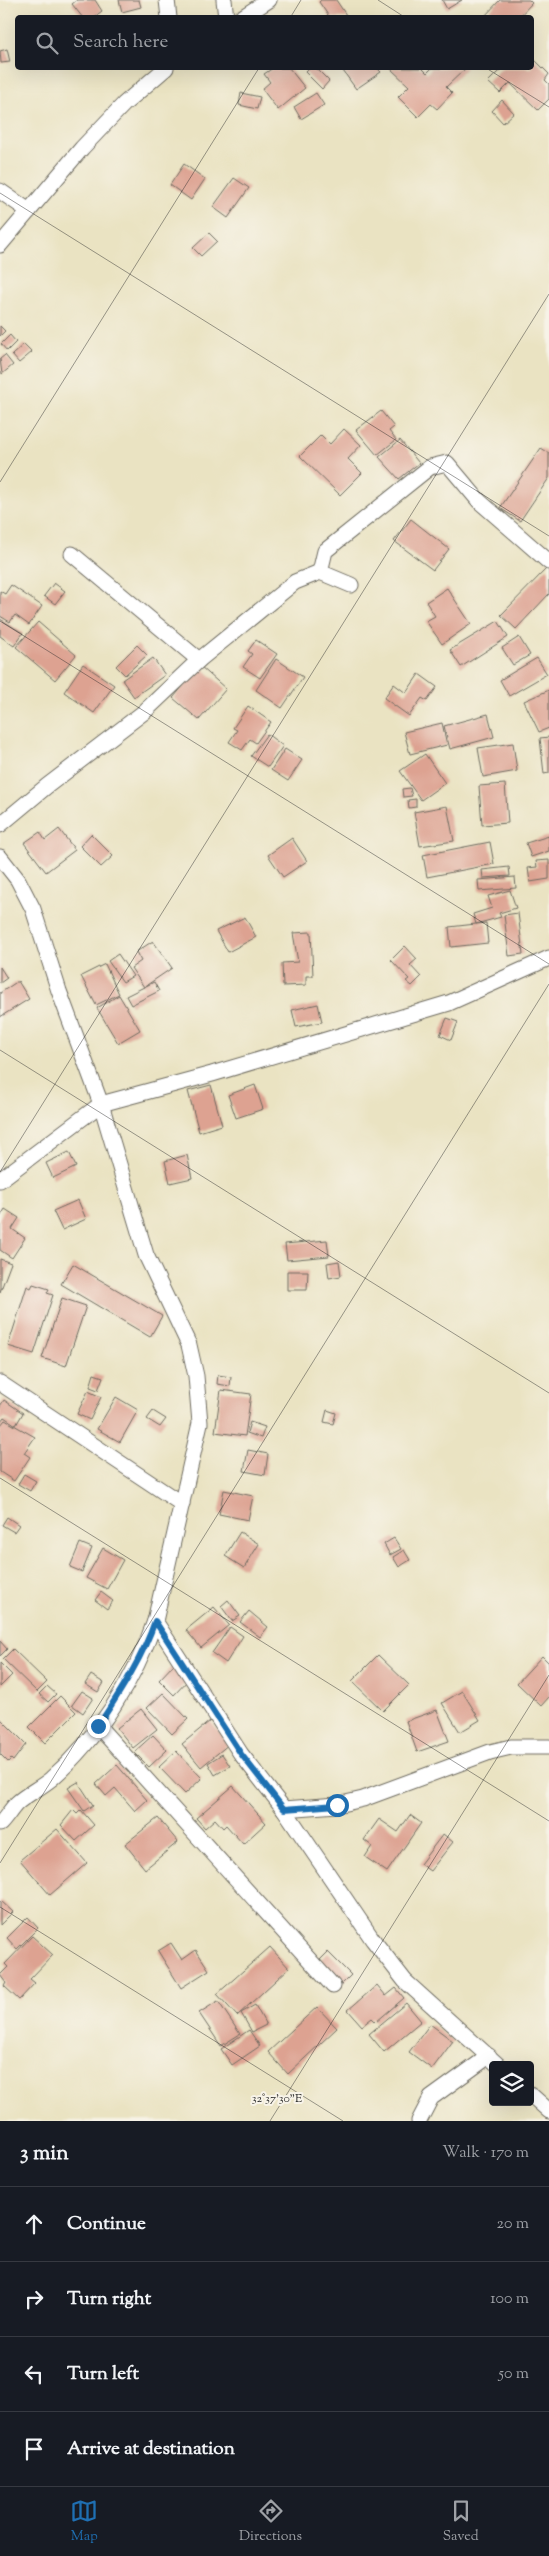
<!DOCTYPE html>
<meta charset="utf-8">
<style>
:root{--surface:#171b24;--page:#242831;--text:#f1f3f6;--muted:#9ea1a6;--line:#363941;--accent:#1f6fb2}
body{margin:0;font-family:"Sorts Mill Goudy",serif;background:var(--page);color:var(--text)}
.controls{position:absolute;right:15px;bottom:15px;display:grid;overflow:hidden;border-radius:5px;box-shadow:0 5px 20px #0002}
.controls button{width:45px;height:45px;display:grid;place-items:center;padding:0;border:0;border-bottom:1px solid var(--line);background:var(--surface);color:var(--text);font:25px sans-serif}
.stop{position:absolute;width:15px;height:15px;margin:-11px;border:4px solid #1f6fb2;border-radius:50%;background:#fff}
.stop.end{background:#1f6fb2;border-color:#fff;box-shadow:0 1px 5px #0008}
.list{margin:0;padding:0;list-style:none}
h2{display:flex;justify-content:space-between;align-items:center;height:65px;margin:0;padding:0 20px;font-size:21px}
h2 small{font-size:16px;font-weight:400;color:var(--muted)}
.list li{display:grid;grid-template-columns:32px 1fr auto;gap:15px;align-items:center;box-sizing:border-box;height:75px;padding:0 20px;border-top:1px solid var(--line)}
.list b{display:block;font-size:19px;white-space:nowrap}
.list em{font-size:16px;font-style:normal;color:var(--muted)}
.icon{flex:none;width:28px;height:28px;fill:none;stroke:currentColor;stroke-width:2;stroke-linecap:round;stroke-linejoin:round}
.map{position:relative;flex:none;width:549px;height:2121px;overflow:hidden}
.search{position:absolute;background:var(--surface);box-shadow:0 5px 20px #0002;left:15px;right:15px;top:15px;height:55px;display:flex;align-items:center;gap:12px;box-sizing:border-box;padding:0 18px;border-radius:5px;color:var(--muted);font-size:19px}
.sheet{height:365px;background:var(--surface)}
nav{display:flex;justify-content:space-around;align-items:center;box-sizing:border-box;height:70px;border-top:1px solid var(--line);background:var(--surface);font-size:14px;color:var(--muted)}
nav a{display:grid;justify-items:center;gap:2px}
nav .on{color:var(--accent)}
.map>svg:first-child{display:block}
</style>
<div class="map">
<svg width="549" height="2121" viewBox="0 0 549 2121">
<rect width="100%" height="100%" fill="#f7f3e8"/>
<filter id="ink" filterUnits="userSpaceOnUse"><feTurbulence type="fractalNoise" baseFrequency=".02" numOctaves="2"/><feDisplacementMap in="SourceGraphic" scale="10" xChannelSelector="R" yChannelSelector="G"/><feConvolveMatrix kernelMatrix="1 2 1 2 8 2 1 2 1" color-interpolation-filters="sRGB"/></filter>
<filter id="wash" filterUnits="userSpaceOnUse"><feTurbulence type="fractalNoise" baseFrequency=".0096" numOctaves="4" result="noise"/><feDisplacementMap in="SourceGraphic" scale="20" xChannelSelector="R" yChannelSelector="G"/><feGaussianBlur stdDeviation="1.12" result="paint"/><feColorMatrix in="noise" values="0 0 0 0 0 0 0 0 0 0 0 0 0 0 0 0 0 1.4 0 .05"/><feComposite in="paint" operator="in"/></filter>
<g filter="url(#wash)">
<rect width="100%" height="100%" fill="#eae3c2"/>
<g id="blocks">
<g fill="#dda291">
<polygon points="77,0 95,0 102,11 93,18 83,18 72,4"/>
<polygon points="119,0 139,0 141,7 122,12"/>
<polygon points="321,0 336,0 348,18 330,18 319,2"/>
<polygon points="442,0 462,0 447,9"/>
<polygon points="500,0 529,0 532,3 518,18 483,18"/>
<polygon points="7,49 10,62 1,63 0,51"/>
<polygon points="532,57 549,74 545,80 549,84 549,99 538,110 510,83 500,93 488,82 502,68 532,68"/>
<polygon points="273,68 289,68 305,88 278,110 262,89 270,82 264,74"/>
<polygon points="309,68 316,68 329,81 322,89 305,72"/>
<polygon points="341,68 377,68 381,72 356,89"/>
<polygon points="390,68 422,68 427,73 432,68 466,68 446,87 452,93 437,109 431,104 418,117 398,97 409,86"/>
<polygon points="241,93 260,97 257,109 239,105"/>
<polygon points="316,93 324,105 301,119 294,107"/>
<polygon points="502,100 514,113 503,123 492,111"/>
<polygon points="184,164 205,179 191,200 170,185"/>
<polygon points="234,178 249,188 228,218 213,207"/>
<polygon points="209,233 217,241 201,256 193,248"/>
<polygon points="0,326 5,331 0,336"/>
<polygon points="10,335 16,342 7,351 1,344"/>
<polygon points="24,344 32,352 19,363 12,355"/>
<polygon points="5,355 13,365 2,374 0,359"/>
<polygon points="381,411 394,427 389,431 396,440 377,455 356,430"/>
<polygon points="344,429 361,445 348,459 362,473 340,495 300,456 321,435 330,444"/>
<polygon points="400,440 419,463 399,479 379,457"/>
<polygon points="541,448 549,453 549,478 520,521 500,508"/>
<polygon points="411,519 449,549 433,570 394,541"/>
<polygon points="547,568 549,570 549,594 516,629 501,615"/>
<polygon points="54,583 65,591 55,604 44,596"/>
<polygon points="11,585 42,606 29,625 15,615 10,622 0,616 0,591 5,594"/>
<polygon points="447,588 471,624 442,644 426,621 435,616 426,602"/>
<polygon points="0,619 23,633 14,646 0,636"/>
<polygon points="498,621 508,637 461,667 450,650"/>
<polygon points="38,622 76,655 55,680 16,647"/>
<polygon points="519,637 530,655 513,665 502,648"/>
<polygon points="256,640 277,654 260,678 243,667 252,654 248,651"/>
<polygon points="137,645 147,655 125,675 116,666"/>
<polygon points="153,658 165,675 134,697 122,680"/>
<polygon points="537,658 547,674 509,696 500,680"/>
<polygon points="276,659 303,677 282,708 256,690"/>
<polygon points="83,664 114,685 94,713 64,692"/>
<polygon points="200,666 226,689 199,720 173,698"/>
<polygon points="419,674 437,687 427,701 422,698 409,716 384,698 394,684 406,693"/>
<polygon points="549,690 549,728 539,732 524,701"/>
<polygon points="248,706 271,722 256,743 250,739 242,750 229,742 237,730 233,728"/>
<polygon points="488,714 494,737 450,749 444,726"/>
<polygon points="442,723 447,745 410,754 404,732"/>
<polygon points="267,734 283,746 268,767 251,756"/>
<polygon points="549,737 549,773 544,774 540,738"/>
<polygon points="513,743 517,771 483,777 478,748"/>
<polygon points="285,749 302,760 288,781 271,770"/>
<polygon points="425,754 445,783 421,800 400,771"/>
<polygon points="505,784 508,823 482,825 479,786"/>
<polygon points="410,788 412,796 403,797 402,789"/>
<polygon points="416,799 416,807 409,808 408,800"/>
<polygon points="447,806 454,841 420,846 414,812"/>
<polygon points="59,829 75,850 46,872 24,843 40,832 45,840"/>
<polygon points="91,834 113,856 101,867 80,846"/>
<polygon points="549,836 549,851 531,857 526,843"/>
<polygon points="292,838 307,861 283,877 268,855"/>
<polygon points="490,842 494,864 427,877 423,855"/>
<polygon points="549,860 549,879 530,882 528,868 537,867 536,861"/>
<polygon points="509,867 510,876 483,878 482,870"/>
<polygon points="515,877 516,888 479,891 478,880"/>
<polygon points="510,890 516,908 499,913 501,917 476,924 486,923 488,943 451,947 449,927 476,924 473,914 492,908 488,896"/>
<polygon points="518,913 523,954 509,956 504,915"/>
<polygon points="245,917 256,937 228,952 216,931"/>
<polygon points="311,932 313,976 306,976 306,985 283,986 282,963 298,962 293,933"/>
<polygon points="153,941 172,968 144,987 131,968 141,961 136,952"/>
<polygon points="405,946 417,959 410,965 421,977 412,986 406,981 409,979 391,960"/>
<polygon points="118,954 133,976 123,982 108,961"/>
<polygon points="105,964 119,994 96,1005 81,976"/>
<polygon points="0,967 7,978 0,983"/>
<polygon points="18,981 29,999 0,1017 0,993"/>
<polygon points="154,982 159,991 131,1005 126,996"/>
<polygon points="119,995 140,1030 118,1043 97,1008"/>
<polygon points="318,1004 322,1022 296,1027 292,1010"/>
<polygon points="447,1018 458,1022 451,1040 440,1035"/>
<polygon points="211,1085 222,1125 199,1132 188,1091"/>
<polygon points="255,1085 263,1109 236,1118 228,1095"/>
<polygon points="69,1152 76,1167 53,1178 46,1163"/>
<polygon points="187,1155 192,1178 170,1183 165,1161"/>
<polygon points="78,1200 86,1219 62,1230 53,1211"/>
<polygon points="5,1209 19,1218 12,1229 25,1238 12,1258 0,1250 0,1217"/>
<polygon points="327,1240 329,1256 287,1260 285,1244"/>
<polygon points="0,1259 11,1263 0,1292"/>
<polygon points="339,1261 341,1276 329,1278 327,1263"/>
<polygon points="73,1264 162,1316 150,1337 61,1284"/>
<polygon points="287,1271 308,1271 307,1290 287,1290"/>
<polygon points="33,1284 49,1289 47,1293 53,1295 34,1354 8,1346 27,1286 31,1288"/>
<polygon points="62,1298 86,1306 66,1366 42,1358"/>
<polygon points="94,1374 103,1377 98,1390 90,1387"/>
<polygon points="218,1375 231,1377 230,1386 217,1384"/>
<polygon points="221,1390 251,1394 245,1436 215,1432"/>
<polygon points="88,1391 101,1397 90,1420 77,1414"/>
<polygon points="116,1397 138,1410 120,1442 97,1429"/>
<polygon points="4,1400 23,1413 16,1425 4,1417 0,1422 0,1406"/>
<polygon points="327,1410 336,1413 333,1424 324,1422"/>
<polygon points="153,1411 166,1419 160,1427 147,1419"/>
<polygon points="5,1420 35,1437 24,1453 30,1457 14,1481 0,1472 0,1426"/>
<polygon points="250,1422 265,1427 261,1438 247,1433"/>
<polygon points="248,1450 268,1454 265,1475 244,1471"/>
<polygon points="24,1474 36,1481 30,1491 18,1484"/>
<polygon points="224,1490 253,1496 248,1520 219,1514"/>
<polygon points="7,1517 19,1525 14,1532 2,1525"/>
<polygon points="240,1532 259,1544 244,1568 225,1556"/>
<polygon points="394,1538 401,1549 390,1555 384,1544"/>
<polygon points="80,1543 92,1548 82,1572 70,1567"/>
<polygon points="103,1548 123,1560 107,1589 86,1578"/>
<polygon points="404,1550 410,1560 399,1567 393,1557"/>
<polygon points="101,1592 113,1601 107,1609 95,1600"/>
<polygon points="228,1600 240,1616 232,1621 221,1606"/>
<polygon points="214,1607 229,1625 201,1648 186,1630"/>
<polygon points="249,1611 268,1627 260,1637 240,1622"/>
<polygon points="230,1627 243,1636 226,1663 212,1653"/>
<polygon points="0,1641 7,1649 0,1656"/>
<polygon points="13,1649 47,1682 37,1692 3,1659"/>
<polygon points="378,1655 409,1685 383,1711 352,1681"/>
<polygon points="542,1656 549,1663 549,1697 541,1706 517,1683"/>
<polygon points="0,1663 12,1675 0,1687"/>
<polygon points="175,1663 190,1678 174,1695 159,1680"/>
<polygon points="91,1675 104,1683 98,1692 85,1684"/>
<polygon points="47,1686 56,1694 48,1702 39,1694"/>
<polygon points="82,1691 93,1698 83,1713 72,1705"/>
<polygon points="462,1691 480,1720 460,1732 442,1703"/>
<polygon points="163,1693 188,1719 172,1734 147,1708"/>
<polygon points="60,1696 76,1712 45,1743 29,1727"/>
<polygon points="141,1709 157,1729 133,1748 117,1728"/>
<polygon points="437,1710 449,1741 417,1752 406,1721"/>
<polygon points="0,1718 26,1744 13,1761 11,1759 8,1762 0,1754"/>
<polygon points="210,1721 229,1744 201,1767 182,1744"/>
<polygon points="153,1735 167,1750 149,1767 134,1752"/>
<polygon points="176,1751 202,1778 185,1794 159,1767"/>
<polygon points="222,1754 230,1766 215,1775 208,1763"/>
<polygon points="117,1765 147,1800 135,1811 115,1788 106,1796 96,1784"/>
<polygon points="78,1782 93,1805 84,1811 68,1788"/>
<polygon points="233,1786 266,1823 243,1844 226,1825 223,1828 215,1819 205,1828 196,1818"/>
<polygon points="73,1810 77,1814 81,1810 94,1825 76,1841 61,1825"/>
<polygon points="410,1815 421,1823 387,1872 365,1857 372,1846 364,1840 379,1819 398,1832"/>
<polygon points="158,1818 178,1842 145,1869 125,1844"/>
<polygon points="57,1829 87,1863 50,1895 20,1860"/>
<polygon points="443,1834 453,1842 430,1871 420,1864"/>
<polygon points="1,1901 13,1912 0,1925 0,1902"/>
<polygon points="28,1917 38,1928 17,1949 7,1938"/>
<polygon points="32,1936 53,1955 30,1979 35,1983 19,2000 4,1986 6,1983 0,1975 8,1967 5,1964"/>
<polygon points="171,1943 182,1960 196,1950 209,1970 181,1988 158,1951"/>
<polygon points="270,1947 289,1968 237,2016 217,1994"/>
<polygon points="328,1952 351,1975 335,1991 312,1968"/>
<polygon points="377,1985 386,1996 396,1988 404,1998 376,2022 372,2018 362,2026 348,2010"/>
<polygon points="218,2001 240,2034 221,2046 199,2013"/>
<polygon points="406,2003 421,2021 384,2052 369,2034"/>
<polygon points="255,2005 266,2025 252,2032 241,2013"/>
<polygon points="317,2007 337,2028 288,2074 268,2052"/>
<polygon points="430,2024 453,2041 432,2069 409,2052"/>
<polygon points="249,2030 260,2046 232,2065 221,2049"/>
</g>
</g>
</g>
<g filter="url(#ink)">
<use href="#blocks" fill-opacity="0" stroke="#6e6b60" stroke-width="1"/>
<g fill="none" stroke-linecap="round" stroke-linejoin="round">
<g stroke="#6e6b60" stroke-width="17">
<g id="minor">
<polyline points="167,0 169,18"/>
<polyline points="224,0 226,18"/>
<polyline points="241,18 269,0"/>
<polyline points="0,191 29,211"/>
<polyline points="0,245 82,148 124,104 166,68"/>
<polyline points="72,554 199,660"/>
<polyline points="320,572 325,551 430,467 447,463 479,501 549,562"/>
<polyline points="0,825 47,786 144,712 199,660 295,582 320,572 351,585"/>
<path d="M0 857 18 880 33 909 59 991 101 1104 146 1255 189 1345 196 1376 200 1423 155 1621C135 1679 98 1738 51 1779 40 1788 27 1794 17 1803 11 1809 6 1818 0 1824"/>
<polyline points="0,1180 101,1104 212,1074 449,1003 549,958"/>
<polyline points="0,1383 182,1504"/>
<polyline points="155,1621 241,1754 284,1809 373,1940 405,1981 498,2065"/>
<polyline points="98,1726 333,1986"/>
<polyline points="284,1809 337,1805 363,1799 490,1752 511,1747 549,1747"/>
<polyline points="530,2094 549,2111"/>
<polyline points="419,2121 431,2098 489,2056"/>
</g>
</g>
<use href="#minor" stroke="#fff" stroke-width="15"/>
</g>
</g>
<g fill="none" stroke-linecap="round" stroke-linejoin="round" filter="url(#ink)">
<path stroke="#1f6fb2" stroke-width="6" d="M98 1726C120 1692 142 1659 155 1621L241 1754 284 1809 337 1805"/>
</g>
<path fill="none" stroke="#2b2b2b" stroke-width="1" stroke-opacity="0.45" d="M378 0 406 18M290 18 301 0M486 68 549 107M0 193 549 536M0 482 259 68M0 621 549 964M0 1050 549 1393M0 1172 549 294M0 1478 549 1821M0 1863 549 984M0 1907 343 2121M270 2121 549 1675"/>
<g font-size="12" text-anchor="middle" fill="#2b2b2b" stroke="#f7f3e8" stroke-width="4" stroke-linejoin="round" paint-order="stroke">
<text x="277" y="2102">32°37'30"E</text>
</g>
</svg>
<div class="controls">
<button><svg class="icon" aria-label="layers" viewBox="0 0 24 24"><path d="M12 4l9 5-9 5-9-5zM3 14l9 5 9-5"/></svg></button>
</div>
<div class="stop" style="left:337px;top:1805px"></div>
<div class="stop end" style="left:98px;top:1726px"></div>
<div class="search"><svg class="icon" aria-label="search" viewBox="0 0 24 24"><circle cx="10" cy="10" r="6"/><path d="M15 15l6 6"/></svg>Search here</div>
</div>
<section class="sheet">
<h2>3 min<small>Walk · 170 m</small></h2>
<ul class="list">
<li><svg class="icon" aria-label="ahead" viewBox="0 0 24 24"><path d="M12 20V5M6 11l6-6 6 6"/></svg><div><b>Continue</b></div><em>20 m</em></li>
<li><svg class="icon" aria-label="right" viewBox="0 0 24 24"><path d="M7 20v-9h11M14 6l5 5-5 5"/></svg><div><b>Turn right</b></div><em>100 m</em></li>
<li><svg class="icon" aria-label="left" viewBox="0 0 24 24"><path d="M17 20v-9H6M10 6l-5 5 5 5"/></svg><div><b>Turn left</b></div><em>50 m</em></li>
<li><svg class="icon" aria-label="arrive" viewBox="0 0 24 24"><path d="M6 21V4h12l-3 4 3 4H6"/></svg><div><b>Arrive at destination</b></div></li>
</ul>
</section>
<nav>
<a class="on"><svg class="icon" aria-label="map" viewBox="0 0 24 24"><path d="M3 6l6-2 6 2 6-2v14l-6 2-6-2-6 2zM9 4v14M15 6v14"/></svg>Map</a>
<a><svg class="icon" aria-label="directions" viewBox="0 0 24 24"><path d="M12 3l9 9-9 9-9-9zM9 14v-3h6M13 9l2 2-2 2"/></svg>Directions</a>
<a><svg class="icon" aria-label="saved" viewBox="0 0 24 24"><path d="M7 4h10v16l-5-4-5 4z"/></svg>Saved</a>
</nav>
